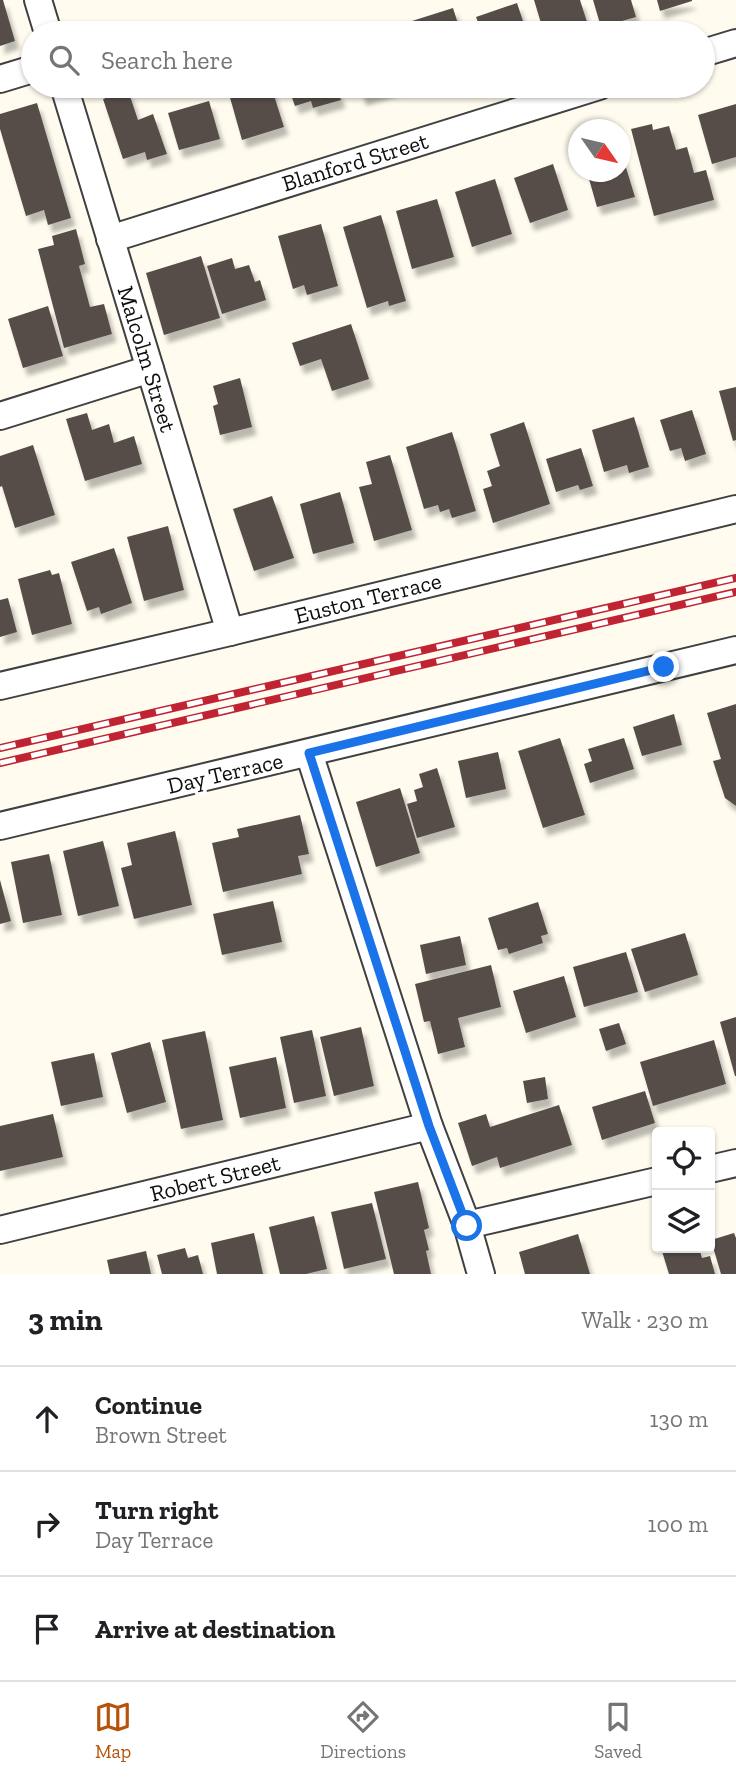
<!DOCTYPE html>
<meta charset="utf-8">
<style>
:root{--surface:#fff;--page:#f6f6f6;--text:#202124;--muted:#757577;--line:#e0e0e0;--accent:#b45309}
body{margin:0;font-family:"Zilla Slab",serif;background:var(--page);color:var(--text)}
.controls{position:absolute;right:21px;bottom:21px;display:grid;overflow:hidden;border-radius:7px;box-shadow:0 2px 5px #0004}
.controls button{width:63px;height:63px;display:grid;place-items:center;padding:0;border:0;border-bottom:2px solid var(--line);background:var(--surface);color:var(--text);font:35px sans-serif}
.compass{position:absolute;left:568px;top:119px;width:63px;height:63px;border-radius:50%;background:var(--surface);box-shadow:0 2px 5px #0004;rotate:124deg}
.stop{position:absolute;width:21px;height:21px;margin:-16px;border:5px solid #1a73e8;border-radius:50%;background:#fff}
.stop.end{background:#1a73e8;border-color:#fff;box-shadow:0 2px 7px #0008}
.list{margin:0;padding:0;list-style:none}
h2{display:flex;justify-content:space-between;align-items:center;height:91px;margin:0;padding:0 28px;font-size:30px}
h2 small{font-size:23px;font-weight:400;color:var(--muted)}
.list li{display:grid;grid-template-columns:46px 1fr auto;gap:21px;align-items:center;box-sizing:border-box;height:105px;padding:0 28px;border-top:2px solid var(--line)}
.list b{display:block;font-size:26px;white-space:nowrap}
.list p{margin:0;font-size:23px;white-space:nowrap;color:var(--muted)}
.list em{font-size:23px;font-style:normal;color:var(--muted)}
.icon{flex:none;width:38px;height:38px;fill:none;stroke:currentColor;stroke-width:2;stroke-linecap:round;stroke-linejoin:round}
.map{position:relative;flex:none;width:736px;height:1274px;overflow:hidden}
.search{position:absolute;background:var(--surface);box-shadow:0 2px 5px #0004;left:21px;right:21px;top:21px;height:77px;display:flex;align-items:center;gap:18px;box-sizing:border-box;padding:0 24px;border-radius:38px;color:var(--muted);font-size:26px}
.sheet{height:406px;background:var(--surface)}
nav{display:flex;justify-content:space-around;align-items:center;box-sizing:border-box;height:98px;border-top:2px solid var(--line);background:var(--surface);font-size:19px;color:var(--muted)}
nav a{display:grid;justify-items:center;gap:4px}
nav .on{color:var(--accent)}
.map>svg:first-child{display:block}
</style>
<div class="map">
<svg width="736" height="1274" viewBox="0 0 736 1274">
<defs>
<filter id="shadow"><feDropShadow dx="4.5" dy="8" stdDeviation="2" flood-color="#0004"/></filter>
</defs>
<rect width="100%" height="100%" fill="#fffbee"/>
<g fill="#564e49" filter="url(#shadow)">
<polygon points="0,0 3,0 15,41 0,46"/>
<polygon points="534,0 580,0 588,25 563,33 544,33"/>
<polygon points="593,0 631,0 636,17 601,27"/>
<polygon points="657,0 692,0 692,1 660,11"/>
<polygon points="517,3 527,33 482,33 476,17"/>
<polygon points="453,8 461,33 416,33 412,21"/>
<polygon points="231,86 271,86 284,127 242,140 227,87"/>
<polygon points="288,86 336,86 341,100 313,108 311,101 295,106"/>
<polygon points="358,86 401,86 362,98"/>
<polygon points="128,90 138,120 153,114 167,154 147,160 145,152 123,159 103,99"/>
<polygon points="209,101 220,139 179,150 168,113"/>
<polygon points="37,103 71,218 48,225 44,210 26,216 0,129 0,114"/>
<polygon points="736,104 736,157 712,164 698,115"/>
<polygon points="652,124 653,130 669,126 676,150 687,147 694,173 706,170 714,200 654,216 631,129"/>
<polygon points="620,148 635,197 597,207 587,172 620,172"/>
<polygon points="553,164 568,210 530,223 514,178"/>
<polygon points="495,179 512,234 472,247 455,192"/>
<polygon points="437,199 454,257 412,269 396,211"/>
<polygon points="381,215 406,301 389,306 388,301 367,308 343,227"/>
<polygon points="321,224 338,286 307,295 304,285 293,289 278,236"/>
<polygon points="76,229 85,264 79,266 90,307 104,304 112,334 64,348 38,249 54,245 52,236"/>
<polygon points="201,256 220,318 164,335 146,273"/>
<polygon points="232,258 235,269 249,265 255,282 260,280 266,300 222,314 207,266"/>
<polygon points="48,306 63,356 23,368 8,319"/>
<polygon points="351,324 369,379 332,391 321,359 300,366 292,343"/>
<polygon points="240,378 252,427 220,435 213,406 218,404 213,386"/>
<polygon points="736,387 736,440 733,441 719,391"/>
<polygon points="692,410 706,454 685,461 681,448 670,451 660,420"/>
<polygon points="87,413 92,430 109,424 114,443 134,436 142,464 85,481 66,419"/>
<polygon points="634,417 649,467 629,473 627,465 604,472 592,430"/>
<polygon points="524,422 550,504 493,523 483,489 492,486 487,471 500,466 490,434"/>
<polygon points="452,432 476,511 452,518 449,509 440,512 438,505 424,509 406,447"/>
<polygon points="33,445 55,515 15,528 2,486 0,487 0,456"/>
<polygon points="581,448 593,486 580,490 578,485 556,492 546,459"/>
<polygon points="390,455 412,530 374,541 359,487 372,484 366,462"/>
<polygon points="340,492 354,543 313,554 300,504"/>
<polygon points="272,496 294,558 254,571 233,509"/>
<polygon points="168,526 184,590 144,601 127,537"/>
<polygon points="114,548 132,603 101,614 99,607 87,611 71,562"/>
<polygon points="50,570 52,575 59,573 72,624 32,635 18,579"/>
<polygon points="8,598 17,632 0,637 0,600"/>
<polygon points="736,704 736,806 725,798 713,761 721,759 707,713"/>
<polygon points="674,714 682,745 642,756 633,727"/>
<polygon points="560,738 585,815 543,828 518,751"/>
<polygon points="624,738 634,769 590,783 584,764 592,761 588,749"/>
<polygon points="498,752 506,789 466,798 458,761"/>
<polygon points="437,768 455,827 417,838 407,804 417,801 414,790 423,787 419,774"/>
<polygon points="400,788 420,853 376,867 356,802"/>
<polygon points="300,815 309,854 298,856 302,874 223,892 212,843 239,837 237,829"/>
<polygon points="175,831 192,905 134,919 121,868 132,865 127,843"/>
<polygon points="103,841 119,906 78,916 63,851"/>
<polygon points="49,854 62,915 23,923 11,862"/>
<polygon points="0,880 11,921 0,924"/>
<polygon points="273,901 282,942 222,955 213,914"/>
<polygon points="538,902 548,934 541,936 543,943 509,954 507,948 498,950 488,918"/>
<polygon points="685,933 698,975 645,992 631,949"/>
<polygon points="460,936 466,965 426,974 420,945"/>
<polygon points="626,952 638,992 584,1007 573,967"/>
<polygon points="491,965 501,1007 458,1018 465,1047 438,1054 430,1021 424,1022 415,984"/>
<polygon points="564,976 576,1017 526,1033 513,991"/>
<polygon points="736,1017 736,1076 735,1076 720,1022"/>
<polygon points="619,1023 626,1044 606,1051 599,1029"/>
<polygon points="361,1027 374,1086 334,1096 320,1037"/>
<polygon points="312,1030 326,1096 294,1103 280,1037"/>
<polygon points="205,1031 223,1120 181,1129 162,1040"/>
<polygon points="714,1040 726,1084 653,1106 640,1062"/>
<polygon points="150,1042 166,1102 127,1113 111,1053"/>
<polygon points="94,1053 103,1097 61,1106 51,1062"/>
<polygon points="276,1057 286,1108 240,1118 229,1067"/>
<polygon points="545,1077 548,1099 527,1103 523,1081"/>
<polygon points="645,1091 655,1123 602,1140 592,1107"/>
<polygon points="559,1105 572,1145 500,1168 497,1157 472,1166 458,1123 486,1114 490,1127"/>
<polygon points="53,1114 63,1157 0,1171 0,1126"/>
<polygon points="418,1182 429,1228 424,1230 429,1250 426,1251 431,1274 394,1274 374,1192"/>
<polygon points="372,1203 386,1259 344,1269 331,1212"/>
<polygon points="314,1216 327,1269 306,1274 280,1274 269,1227"/>
<polygon points="254,1233 263,1274 217,1274 211,1243"/>
<polygon points="734,1233 736,1238 736,1274 721,1274 711,1240"/>
<polygon points="578,1234 590,1274 525,1274 519,1252"/>
<polygon points="185,1248 188,1258 198,1255 203,1274 162,1274 157,1255"/>
<polygon points="661,1248 699,1248 702,1258 710,1256 715,1274 669,1274"/>
<polygon points="146,1251 151,1274 110,1274 107,1260"/>
</g>
<g fill="none" stroke-linecap="round" stroke-linejoin="round">
<g stroke="#404040" stroke-width="30">
<g id="minor">
<polyline points="38,0 48,33"/>
<polyline points="703,53 736,43"/>
<polyline points="0,79 33,69"/>
<polyline points="64,86 230,632"/>
<polyline points="110,239 599,86"/>
<polyline points="0,416 150,369"/>
<polyline points="0,686 230,632 736,509"/>
<polyline points="309,753 429,1126 467,1225 481,1274"/>
<polyline points="0,826 736,650"/>
<polyline points="710,1169 736,1163"/>
<polyline points="467,1225 657,1181"/>
<polyline points="0,1230 429,1126"/>
</g>
</g>
<use href="#minor" stroke="#fff" stroke-width="26"/>
<g stroke="#c02332" stroke-width="8">
<g id="rail">
<polyline points="0,748 736,578"/>
<polyline points="0,763 736,592"/>
</g>
</g>
<use href="#rail" stroke="#fff" stroke-width="5" stroke-dasharray="16" stroke-linecap="butt"/>
</g>
<g fill="none" stroke-linecap="round" stroke-linejoin="round">
<polyline stroke="#1a73e8" stroke-width="9" points="467,1226 429,1126 309,753 664,667"/>
</g>
<g text-anchor="middle" stroke-width="7" stroke-linejoin="round" paint-order="stroke">
<g font-size="23" fill="#0d0d0d" stroke="#fff">
<text transform="translate(355 162) rotate(-17)" y="8">Blanford Street</text>
<text transform="translate(147 359) rotate(73)" y="8">Malcolm Street</text>
<text transform="translate(368 598) rotate(-14)" y="8">Euston Terrace</text>
<text transform="translate(225 773) rotate(-13)" y="8">Day Terrace</text>
<text transform="translate(215 1178) rotate(-14)" y="8">Robert Street</text>
</g>
</g>
</svg>
<div class="controls">
<button><svg class="icon" aria-label="locate" viewBox="0 0 24 24"><circle cx="12" cy="12" r="6"/><path d="M12 2v4M12 18v4M2 12h4M18 12h4"/></svg></button>
<button><svg class="icon" aria-label="layers" viewBox="0 0 24 24"><path d="M12 4l9 5-9 5-9-5zM3 14l9 5 9-5"/></svg></button>
</div>
<svg class="compass" viewBox="-18 -18 36 36"><path d="M0-13l5 13h-10z" fill="#e53935"/><path d="M0 13l5-13h-10z" fill="#757577"/></svg>
<div class="stop" style="left:467px;top:1226px"></div>
<div class="stop end" style="left:664px;top:667px"></div>
<div class="search"><svg class="icon" aria-label="search" viewBox="0 0 24 24"><circle cx="10" cy="10" r="6"/><path d="M15 15l6 6"/></svg>Search here</div>
</div>
<section class="sheet">
<h2>3 min<small>Walk · 230 m</small></h2>
<ul class="list">
<li><svg class="icon" aria-label="ahead" viewBox="0 0 24 24"><path d="M12 20V5M6 11l6-6 6 6"/></svg><div><b>Continue</b><p>Brown Street</p></div><em>130 m</em></li>
<li><svg class="icon" aria-label="right" viewBox="0 0 24 24"><path d="M7 20v-9h11M14 6l5 5-5 5"/></svg><div><b>Turn right</b><p>Day Terrace</p></div><em>100 m</em></li>
<li><svg class="icon" aria-label="arrive" viewBox="0 0 24 24"><path d="M6 21V4h12l-3 4 3 4H6"/></svg><div><b>Arrive at destination</b></div></li>
</ul>
</section>
<nav>
<a class="on"><svg class="icon" aria-label="map" viewBox="0 0 24 24"><path d="M3 6l6-2 6 2 6-2v14l-6 2-6-2-6 2zM9 4v14M15 6v14"/></svg>Map</a>
<a><svg class="icon" aria-label="directions" viewBox="0 0 24 24"><path d="M12 3l9 9-9 9-9-9zM9 14v-3h6M13 9l2 2-2 2"/></svg>Directions</a>
<a><svg class="icon" aria-label="saved" viewBox="0 0 24 24"><path d="M7 4h10v16l-5-4-5 4z"/></svg>Saved</a>
</nav>
